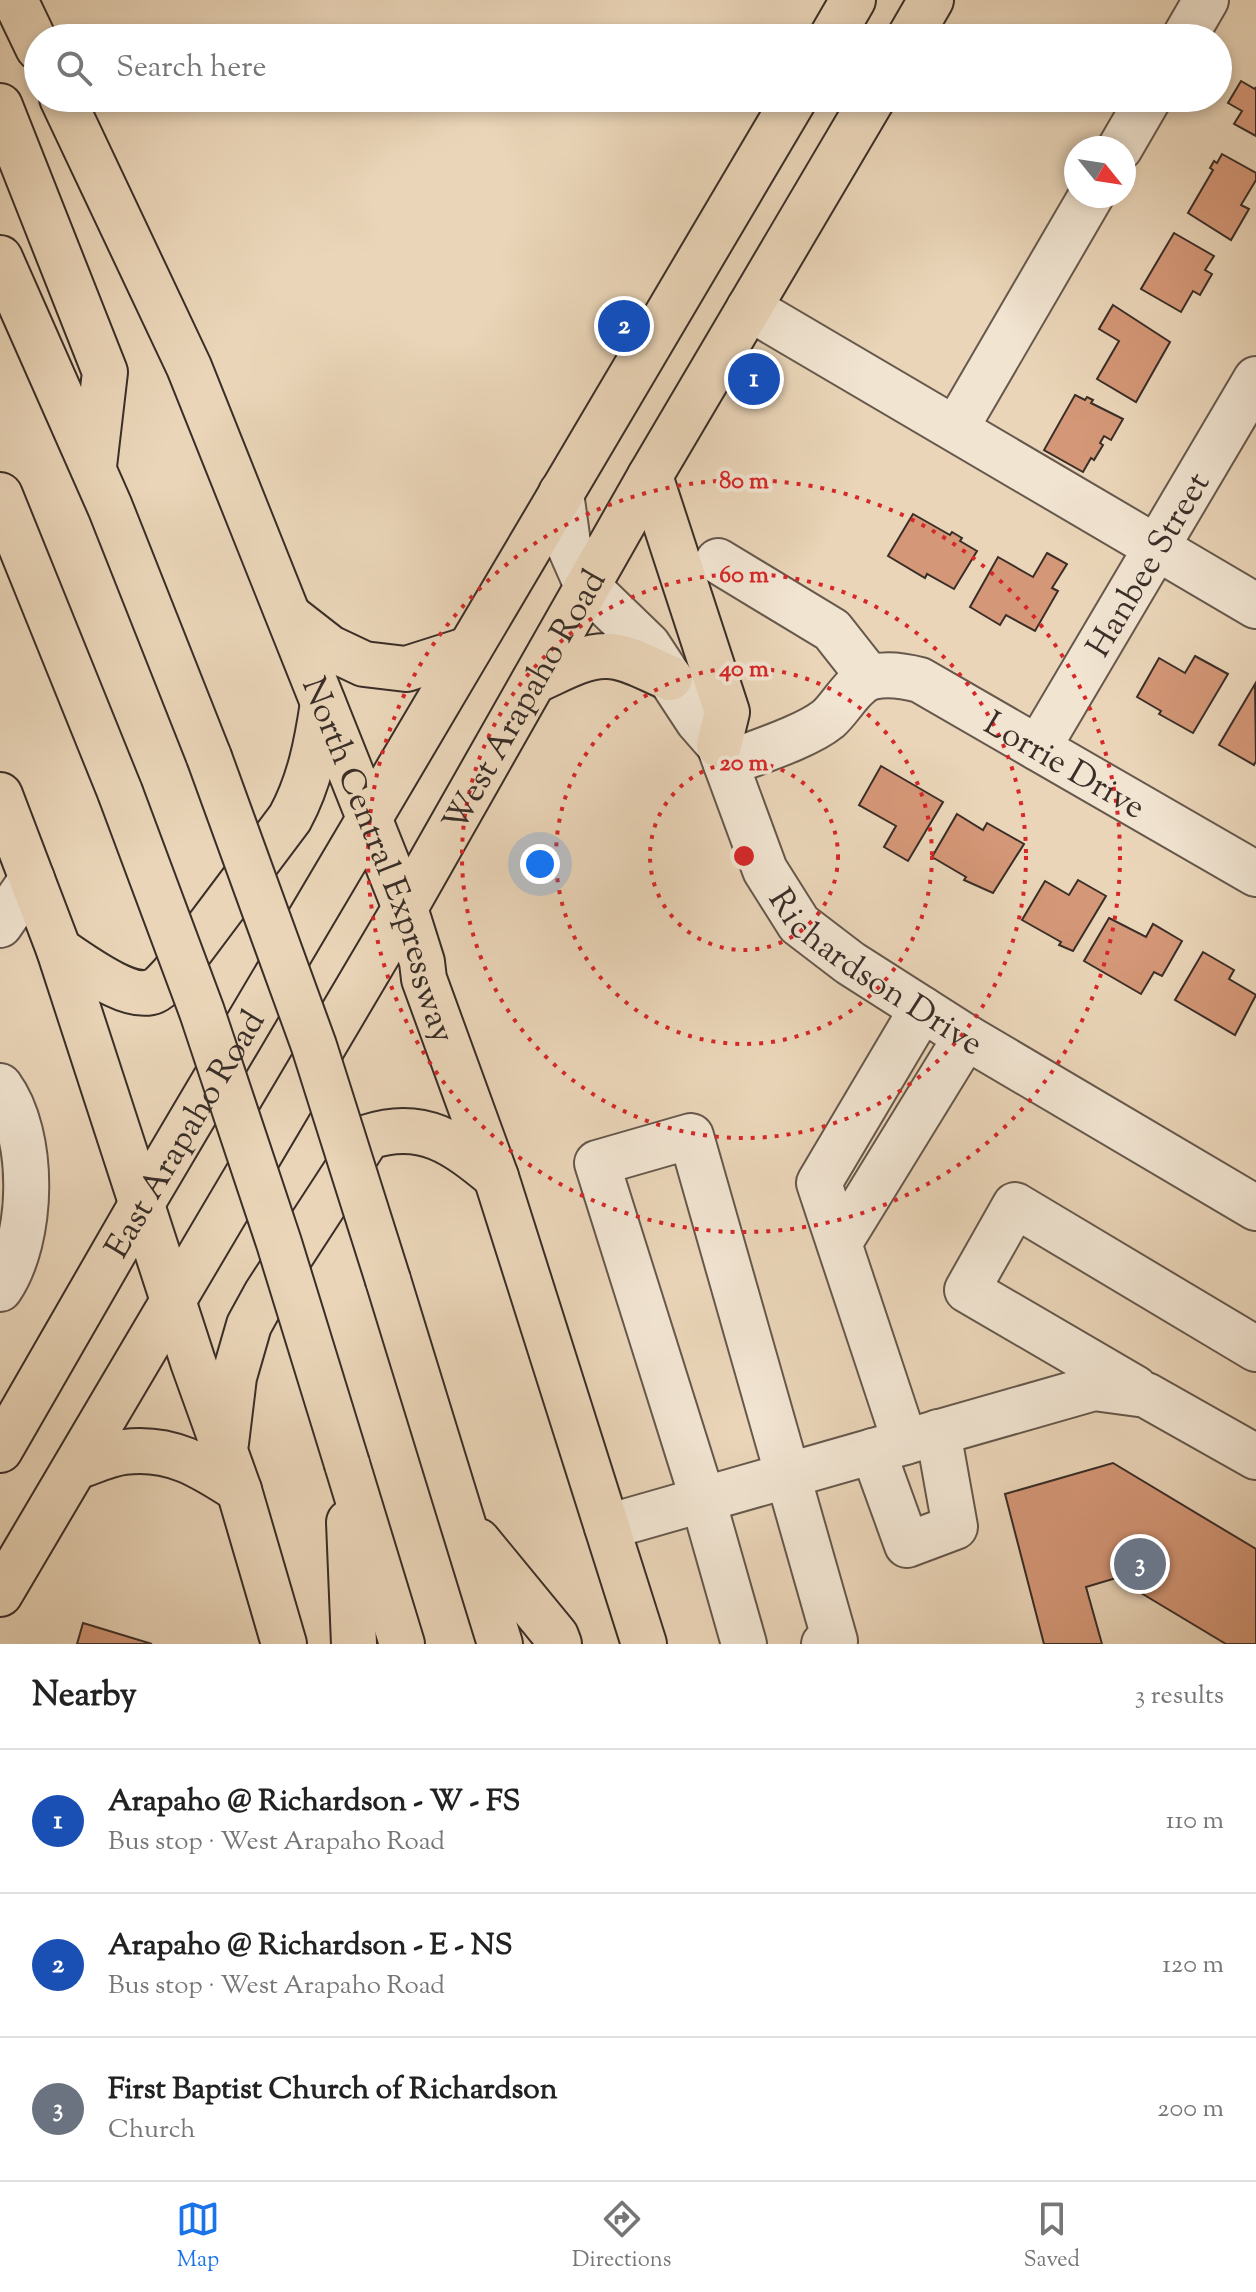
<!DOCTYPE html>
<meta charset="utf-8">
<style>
:root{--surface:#fff;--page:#f2f2f2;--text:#222;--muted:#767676;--line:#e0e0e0;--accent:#1a73e8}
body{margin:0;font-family:"Sorts Mill Goudy",serif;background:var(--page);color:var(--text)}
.compass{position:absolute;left:1064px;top:136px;width:72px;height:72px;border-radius:50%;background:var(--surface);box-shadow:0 4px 12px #0003;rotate:120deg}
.you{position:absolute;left:540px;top:864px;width:28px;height:28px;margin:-20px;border:6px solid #fff;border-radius:50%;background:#1a73e8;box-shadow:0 0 0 12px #1a73e833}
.badge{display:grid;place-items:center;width:52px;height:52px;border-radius:50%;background:var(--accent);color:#fff;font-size:26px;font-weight:700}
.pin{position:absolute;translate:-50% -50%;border:4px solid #fff;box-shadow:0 2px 8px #0006}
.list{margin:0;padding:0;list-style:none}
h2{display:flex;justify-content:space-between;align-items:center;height:104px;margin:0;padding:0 32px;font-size:34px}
h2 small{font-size:26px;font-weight:400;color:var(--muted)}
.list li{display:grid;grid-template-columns:52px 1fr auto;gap:24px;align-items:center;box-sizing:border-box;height:144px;padding:0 32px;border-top:2px solid var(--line)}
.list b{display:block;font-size:30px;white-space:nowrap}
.list p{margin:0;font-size:26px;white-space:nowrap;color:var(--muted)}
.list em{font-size:26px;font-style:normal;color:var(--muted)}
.icon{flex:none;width:44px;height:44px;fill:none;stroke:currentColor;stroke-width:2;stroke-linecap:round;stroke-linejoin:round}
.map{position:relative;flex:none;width:1256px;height:1644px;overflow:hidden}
.search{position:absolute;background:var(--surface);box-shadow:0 4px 12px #0003;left:24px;right:24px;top:24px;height:88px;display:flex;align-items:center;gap:20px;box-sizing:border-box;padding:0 28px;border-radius:44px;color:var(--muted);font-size:30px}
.sheet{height:536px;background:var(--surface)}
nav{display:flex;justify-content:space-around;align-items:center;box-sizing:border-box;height:112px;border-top:2px solid var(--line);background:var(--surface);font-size:22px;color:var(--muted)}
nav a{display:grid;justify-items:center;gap:4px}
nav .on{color:var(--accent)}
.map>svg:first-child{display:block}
</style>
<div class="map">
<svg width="1256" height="1644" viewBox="0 0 1256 1644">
<rect width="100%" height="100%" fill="#ead5b8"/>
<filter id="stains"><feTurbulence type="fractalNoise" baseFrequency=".0025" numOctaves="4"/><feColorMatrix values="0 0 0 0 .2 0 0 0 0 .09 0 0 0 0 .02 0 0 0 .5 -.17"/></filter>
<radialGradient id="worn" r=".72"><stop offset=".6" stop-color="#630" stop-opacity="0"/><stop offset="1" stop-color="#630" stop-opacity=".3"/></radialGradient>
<g fill="#d49777" stroke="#3a2e28" stroke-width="2">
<polygon points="1241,81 1255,89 1256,87 1256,136 1234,124 1242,111 1228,103"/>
<polygon points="1222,154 1256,173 1256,180 1241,205 1249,209 1231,240 1188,213 1213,170 1210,168 1214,161 1217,163"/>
<polygon points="1174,233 1214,256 1205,270 1212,274 1200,295 1193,291 1181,312 1141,289"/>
<polygon points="1113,305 1170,342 1136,402 1097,379 1119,341 1099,329"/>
<polygon points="1075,395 1085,400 1087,397 1093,400 1091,403 1123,419 1111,440 1104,436 1100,443 1103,445 1094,460 1091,458 1083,472 1044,450"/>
<polygon points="913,514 950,535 952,532 962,538 960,541 977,551 954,589 927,574 925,578 888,556"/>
<polygon points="1047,553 1067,564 1052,588 1058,591 1035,631 1006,615 1000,625 970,607 998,557 1033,577"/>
<polygon points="1195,656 1228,674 1193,733 1159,714 1161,711 1137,697 1159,658 1185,673"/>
<polygon points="1255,684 1256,761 1254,765 1219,745"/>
<polygon points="881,766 943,802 908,861 884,847 896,826 859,805"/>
<polygon points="957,814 983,830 987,823 1024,844 993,893 964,880 966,877 932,857"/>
<polygon points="1078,880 1106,896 1073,951 1059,945 1061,942 1022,920 1045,881 1069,895"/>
<polygon points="1109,918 1146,937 1153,924 1182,941 1162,976 1154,972 1141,994 1084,961"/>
<polygon points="1203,952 1234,970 1229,979 1256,995 1235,1035 1175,1000"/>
<polygon points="1113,1463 1256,1549 1256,1644 1226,1644 1116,1578 1086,1587 1102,1644 1044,1644 1005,1494"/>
<polygon points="83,1623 152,1644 77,1644"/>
</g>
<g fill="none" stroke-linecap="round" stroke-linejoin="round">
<g stroke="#66584c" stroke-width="48">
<g id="minor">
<polyline points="1184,38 1206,0"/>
<polyline points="1120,148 1149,98"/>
<polyline points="749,308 1256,606"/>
<polyline points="956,428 1091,196"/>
<path id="s1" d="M561 493 568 543 587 586 648 645 698 721 719 745 765 870 799 924 850 963 966 1037 1256 1208"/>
<polyline points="718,561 832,630 869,677"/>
<path id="s2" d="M1038 748 1256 379"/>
<path id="s3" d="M726 764C754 753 806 737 828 719 842 707 853 682 872 677 888 673 905 676 920 680L1256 874"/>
<polyline points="0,925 32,879"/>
<path d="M0 1086C36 1135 34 1239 0 1289"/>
<polyline points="840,1242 966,1037"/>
<polyline points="1135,1388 967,1290 1015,1205 1256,1349"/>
<polyline points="905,1442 819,1183 922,1009"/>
<polyline points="873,1451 907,1545 955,1527 938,1432"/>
<polyline points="607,1527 1094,1388 1146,1395 1256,1457"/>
<polyline points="744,1644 703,1500 597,1163 691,1136 835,1641 824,1644"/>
</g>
</g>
<g stroke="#3a2e28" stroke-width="48">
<g id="major">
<polyline points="15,0 38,48"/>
<polyline points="831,38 853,0"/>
<polyline points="909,38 931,0"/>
<path id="s4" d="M62 98 189 367 405 908 422 962 424 979 496 1177 644 1644"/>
<polyline points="650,476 727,712 719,745"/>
<polyline points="289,616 330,648 364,664 406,669 469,649"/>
<path d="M534 681C556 672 581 656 605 656 627 655 651 671 670 678"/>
<polyline points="0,795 59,950 193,1362 239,1490 284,1644"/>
<path d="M59 950C80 963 129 1002 154 991 161 988 168 979 173 974L290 818C310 781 317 743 323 703"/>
<path d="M226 1443 234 1377 249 1325 266 1294 368 1137C423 1119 455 1143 496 1177"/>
<path id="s5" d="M0 1450 141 1205 795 98"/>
<path d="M76 1467C92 1462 108 1454 124 1452 171 1446 202 1466 239 1490"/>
<path id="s6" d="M0 1594 405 908 650 476 873 98"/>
</g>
</g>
<g stroke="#3a2e28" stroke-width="48">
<g id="highway">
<polyline points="0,106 105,372 94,466"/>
<polyline points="0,258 110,507 209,757"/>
<polyline points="0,495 120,792"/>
<polyline points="388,1280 500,1644"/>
<polyline points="347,1464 402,1644"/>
<polyline points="349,1522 354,1644"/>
<polyline points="478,1541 556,1636 559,1644"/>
</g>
</g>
<use href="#minor" stroke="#f1e4d1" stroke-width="44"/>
<use href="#major" stroke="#ead5b8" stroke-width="44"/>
<use href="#highway" stroke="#ead5b8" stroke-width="44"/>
<g stroke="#3a2e28" stroke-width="48" stroke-linecap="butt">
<g id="highway-bridge">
<polyline points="209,757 314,1046 388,1280"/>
<polyline points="120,792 202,1012 279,1243 347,1464"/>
</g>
</g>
<use href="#highway-bridge" stroke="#ead5b8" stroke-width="44"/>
</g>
<g fill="none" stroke="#d62828" stroke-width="4" stroke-dasharray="4 8">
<circle cx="744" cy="856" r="94"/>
<circle cx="744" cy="856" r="188"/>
<circle cx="744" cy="856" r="282"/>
<circle cx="744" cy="856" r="376"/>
</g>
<g text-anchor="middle" stroke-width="8" stroke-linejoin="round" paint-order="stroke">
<g font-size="34" fill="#3a2e28" stroke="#f1e4d1">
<text dy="12" stroke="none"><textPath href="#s2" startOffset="214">Hanbee Street</textPath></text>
<text dy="12" stroke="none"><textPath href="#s6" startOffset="1036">West Arapaho Road</textPath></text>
<text dy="12" stroke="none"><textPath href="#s3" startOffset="390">Lorrie Drive</textPath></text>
<text dy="12" stroke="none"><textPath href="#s4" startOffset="826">North Central Expressway</textPath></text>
<text dy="12" stroke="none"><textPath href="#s1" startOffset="592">Richardson Drive</textPath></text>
<text dy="12" stroke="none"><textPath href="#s5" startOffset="366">East Arapaho Road</textPath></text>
</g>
</g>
<circle cx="744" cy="856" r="12" fill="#d62828" stroke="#f1e4d1" stroke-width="4"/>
<g font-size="24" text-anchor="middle" font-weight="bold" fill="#d62828" stroke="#f1e4d1" stroke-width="8" stroke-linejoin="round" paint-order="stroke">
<text x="744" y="488">80 m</text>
<text x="744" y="582">60 m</text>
<text x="744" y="676">40 m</text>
<text x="744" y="770">20 m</text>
</g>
<rect width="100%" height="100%" filter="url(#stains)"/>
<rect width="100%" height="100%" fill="url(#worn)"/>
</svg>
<svg class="compass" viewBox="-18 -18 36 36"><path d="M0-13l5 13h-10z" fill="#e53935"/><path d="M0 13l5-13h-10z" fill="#767676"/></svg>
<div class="you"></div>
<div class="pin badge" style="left:754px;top:379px;background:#1a4fb4">1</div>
<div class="pin badge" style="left:624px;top:326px;background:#1a4fb4">2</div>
<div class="pin badge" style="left:1140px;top:1564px;background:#6b7280">3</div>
<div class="search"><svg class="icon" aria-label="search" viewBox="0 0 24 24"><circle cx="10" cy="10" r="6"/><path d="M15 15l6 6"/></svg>Search here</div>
</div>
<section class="sheet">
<h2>Nearby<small>3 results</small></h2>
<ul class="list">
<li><span class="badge" style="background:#1a4fb4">1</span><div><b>Arapaho @ Richardson - W - FS</b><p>Bus stop · West Arapaho Road</p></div><em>110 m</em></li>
<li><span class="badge" style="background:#1a4fb4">2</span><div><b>Arapaho @ Richardson - E - NS</b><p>Bus stop · West Arapaho Road</p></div><em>120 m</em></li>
<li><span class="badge" style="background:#6b7280">3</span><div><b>First Baptist Church of Richardson</b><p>Church</p></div><em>200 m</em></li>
</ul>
</section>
<nav>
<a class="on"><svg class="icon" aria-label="map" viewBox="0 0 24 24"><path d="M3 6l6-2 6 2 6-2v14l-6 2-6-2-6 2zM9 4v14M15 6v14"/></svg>Map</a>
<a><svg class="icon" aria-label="directions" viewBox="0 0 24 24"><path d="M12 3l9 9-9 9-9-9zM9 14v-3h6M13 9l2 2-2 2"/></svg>Directions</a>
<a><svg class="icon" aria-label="saved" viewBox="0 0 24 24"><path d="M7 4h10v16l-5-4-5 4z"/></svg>Saved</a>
</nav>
